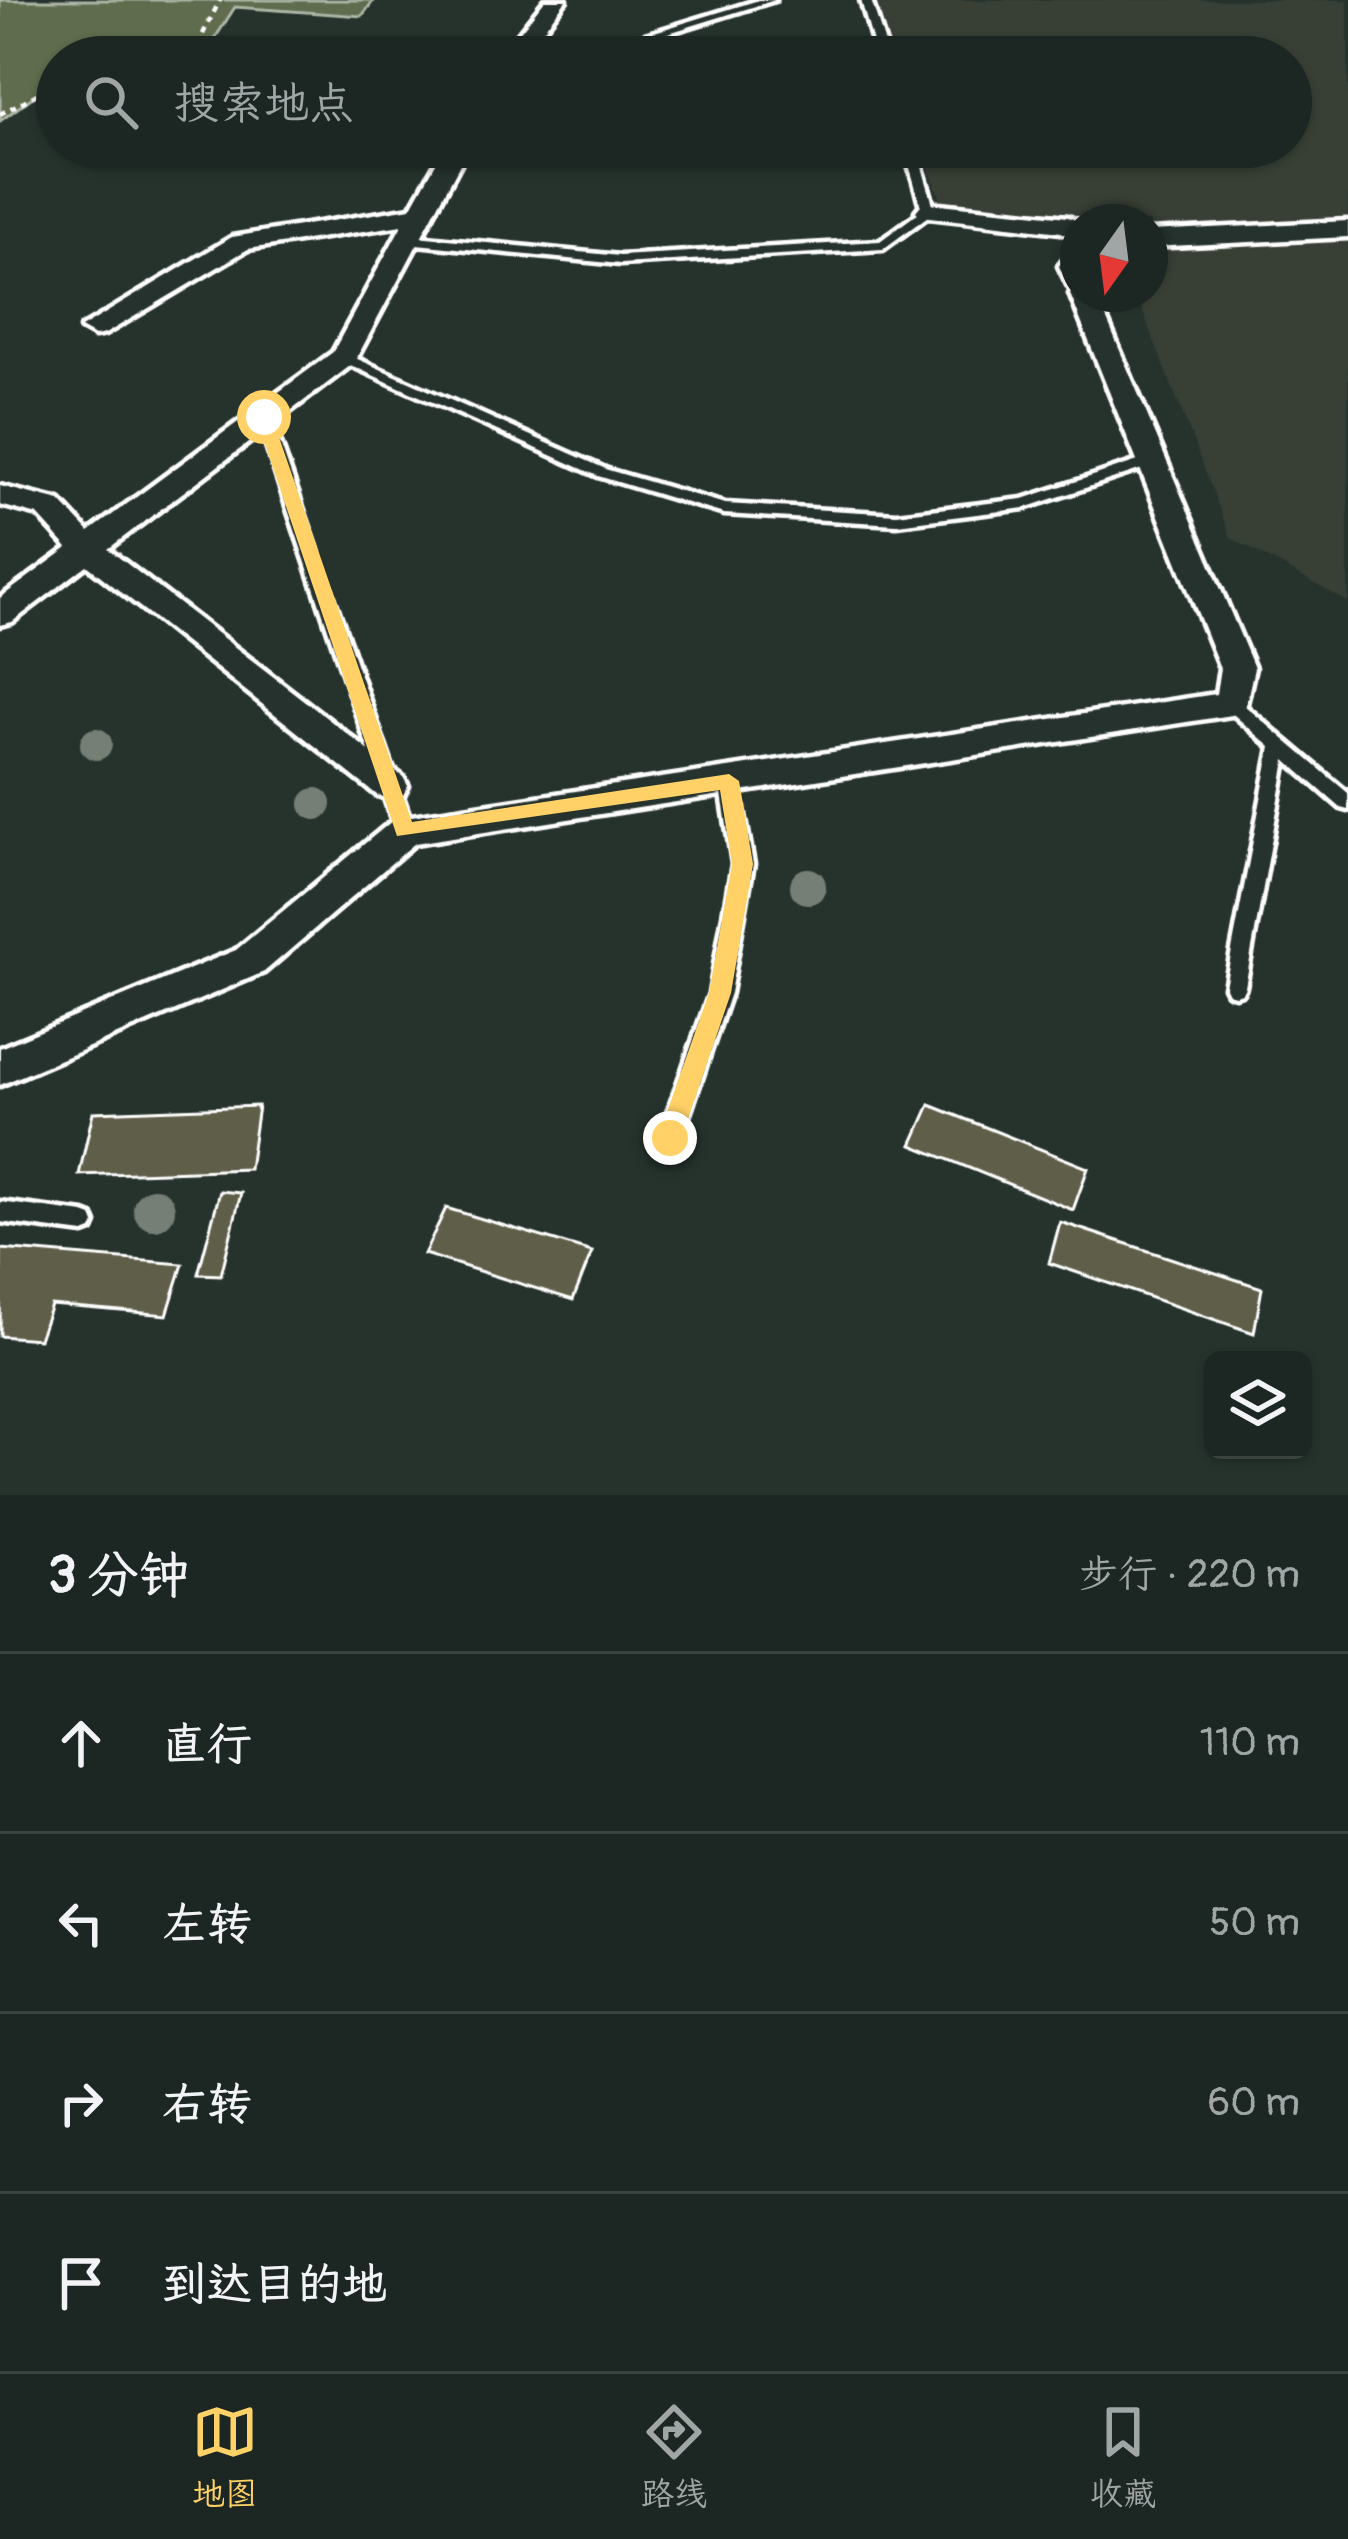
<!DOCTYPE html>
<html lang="zh">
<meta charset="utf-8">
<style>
:root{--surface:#1c2622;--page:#29322f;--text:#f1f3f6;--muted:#a0a5a5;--line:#3a4340;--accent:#ffd166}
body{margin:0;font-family:Pangolin,"LXGW WenKai TC",sans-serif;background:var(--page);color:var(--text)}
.controls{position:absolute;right:36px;bottom:36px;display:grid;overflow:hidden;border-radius:18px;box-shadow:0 3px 9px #0004}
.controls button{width:108px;height:108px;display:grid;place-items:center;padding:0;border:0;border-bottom:3px solid var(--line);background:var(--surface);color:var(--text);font:60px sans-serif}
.compass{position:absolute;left:1060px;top:204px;width:108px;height:108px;border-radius:50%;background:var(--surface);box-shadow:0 3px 9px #0004;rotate:194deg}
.stop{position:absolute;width:36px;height:36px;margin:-27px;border:9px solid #ffd166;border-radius:50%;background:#fff}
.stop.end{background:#ffd166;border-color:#fff;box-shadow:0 3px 12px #0008}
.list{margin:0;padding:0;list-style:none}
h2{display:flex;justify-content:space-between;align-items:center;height:156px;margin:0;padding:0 48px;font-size:51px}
h2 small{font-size:39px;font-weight:400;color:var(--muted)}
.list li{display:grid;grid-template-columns:78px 1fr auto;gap:36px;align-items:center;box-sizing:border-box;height:180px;padding:0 48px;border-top:3px solid var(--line)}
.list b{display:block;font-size:45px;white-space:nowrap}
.list em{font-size:39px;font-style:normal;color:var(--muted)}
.icon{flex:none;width:66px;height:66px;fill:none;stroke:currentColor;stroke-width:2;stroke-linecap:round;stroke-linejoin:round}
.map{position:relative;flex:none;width:1348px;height:1495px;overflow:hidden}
.search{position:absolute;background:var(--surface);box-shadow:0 3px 9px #0004;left:36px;right:36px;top:36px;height:132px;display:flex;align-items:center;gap:30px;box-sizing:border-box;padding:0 42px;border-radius:66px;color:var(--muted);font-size:45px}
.sheet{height:876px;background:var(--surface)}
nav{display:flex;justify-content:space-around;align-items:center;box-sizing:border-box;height:168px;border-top:3px solid var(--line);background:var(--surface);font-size:33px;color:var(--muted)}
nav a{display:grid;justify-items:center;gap:6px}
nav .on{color:var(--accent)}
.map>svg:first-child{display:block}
</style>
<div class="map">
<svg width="1348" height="1495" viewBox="0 0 1348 1495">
<rect width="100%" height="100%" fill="#26332d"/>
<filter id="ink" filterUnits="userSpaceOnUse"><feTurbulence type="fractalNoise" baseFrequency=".00833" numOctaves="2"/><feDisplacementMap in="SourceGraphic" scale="24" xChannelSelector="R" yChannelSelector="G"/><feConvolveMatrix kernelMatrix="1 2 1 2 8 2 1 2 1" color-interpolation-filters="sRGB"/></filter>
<g filter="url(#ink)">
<polygon fill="#374035" points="861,0 1348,0 1348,602 1231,538 1136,294 1150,294 1150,222 1108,222 942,201 920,147 1291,147 1291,57 884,57"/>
<polygon fill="#5e6c4e" stroke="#aeb6a6" stroke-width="3" points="0,0 374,0 362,16 235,7 212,43 218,57 57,57 57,84 49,85 0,121"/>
<g fill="#5e5e49" stroke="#fff" stroke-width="3">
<polygon points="930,1105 1088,1168 1073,1210 912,1145"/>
<polygon points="258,1106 249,1169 79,1175 93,1112"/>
<polygon points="220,1191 241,1193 221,1275 198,1274"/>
<polygon points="446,1208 592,1252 573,1300 424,1254"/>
<polygon points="1060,1222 1262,1288 1254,1333 1049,1263"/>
<polygon points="1,1249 183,1264 167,1315 51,1305 39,1339 0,1336"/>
</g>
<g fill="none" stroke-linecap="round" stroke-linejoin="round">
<g stroke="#fff" stroke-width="9">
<g id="lane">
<polygon points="759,0 775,0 591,57 573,57"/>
<polygon points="861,0 871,0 889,57 877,57"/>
<polygon points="904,147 916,147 935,211 883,249 620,264 406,243 400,239 406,235 620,256 880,241 922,210"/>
<polygon points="344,353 608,470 725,504 897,514 1023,499 1147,458 1152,456 1160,461 1157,464 1025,508 897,524 724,514 598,476 339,360 337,357"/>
<polygon points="264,413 271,417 414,831 412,836 398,836 396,831 257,417"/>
<polygon points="1232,698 1238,700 1348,793 1348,810 1341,808 1286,760 1245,987 1242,993 1235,995 1228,993 1225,987 1271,747 1226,708 1223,704 1226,700"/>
<polygon points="729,774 738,781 753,864 730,993 681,1138 678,1145 670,1147 662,1145 659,1138 710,993 733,864 720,781"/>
<polygon points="0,1202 84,1213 92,1216 95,1223 92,1230 84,1233 0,1222"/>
</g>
</g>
<g stroke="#fff" stroke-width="9">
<g id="street">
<polygon points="545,0 566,0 522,57 500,57"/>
<polygon points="445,147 469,147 354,363 108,549 403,777 408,786 403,795 390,799 377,795 87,565 12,622 0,625 0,598 68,548 38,515 0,505 0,486 60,501 89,532 333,352 402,225 248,249 105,334 95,336 81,328 232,237 411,208"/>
<polygon points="929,203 1068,217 1080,222 1078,240 1061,232 920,216 916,211 920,206"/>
<polygon points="1348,221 1348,237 1150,247 1150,231"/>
<polygon points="1078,250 1078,294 1096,294 1254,668 1244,713 415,843 264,972 0,1085 0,1048 236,950 392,821 405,817 1216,694 1220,668 1070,294 1074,288 1069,287 1059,266 1069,252"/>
</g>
</g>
<g stroke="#fff" stroke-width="4.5" stroke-dasharray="6 6" stroke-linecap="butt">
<polyline points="199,57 198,44 220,0"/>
<polyline points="0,114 39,93 57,92"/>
</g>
<use href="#lane" fill="#26332d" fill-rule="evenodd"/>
<use href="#street" fill="#26332d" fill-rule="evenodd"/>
</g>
<g fill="#767f74">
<circle cx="96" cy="744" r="16"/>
<circle cx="316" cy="804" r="16"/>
<circle cx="808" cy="886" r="18"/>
<circle cx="154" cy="1209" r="21"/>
</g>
</g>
<polygon fill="#ffd166" points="264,412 272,417 412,822 729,774 739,781 753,864 731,993 679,1145 662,1145 658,1138 709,993 732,864 720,790 397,836 256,417"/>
</svg>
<div class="controls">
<button><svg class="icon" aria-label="layers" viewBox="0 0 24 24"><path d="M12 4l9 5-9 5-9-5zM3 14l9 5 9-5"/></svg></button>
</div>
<svg class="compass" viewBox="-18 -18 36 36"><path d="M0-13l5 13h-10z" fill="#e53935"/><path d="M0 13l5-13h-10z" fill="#a0a5a5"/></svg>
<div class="stop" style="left:264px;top:417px"></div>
<div class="stop end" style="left:670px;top:1138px"></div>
<div class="search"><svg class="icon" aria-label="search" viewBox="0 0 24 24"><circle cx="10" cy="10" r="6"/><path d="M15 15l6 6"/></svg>搜索地点</div>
</div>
<section class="sheet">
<h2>3 分钟<small>步行 · 220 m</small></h2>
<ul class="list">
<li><svg class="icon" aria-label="ahead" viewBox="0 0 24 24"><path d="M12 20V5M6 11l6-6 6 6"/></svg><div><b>直行</b></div><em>110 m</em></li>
<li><svg class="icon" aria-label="left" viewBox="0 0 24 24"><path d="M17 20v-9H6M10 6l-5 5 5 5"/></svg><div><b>左转</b></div><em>50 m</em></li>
<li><svg class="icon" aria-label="right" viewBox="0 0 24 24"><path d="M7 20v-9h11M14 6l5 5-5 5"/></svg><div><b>右转</b></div><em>60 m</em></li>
<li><svg class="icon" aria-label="arrive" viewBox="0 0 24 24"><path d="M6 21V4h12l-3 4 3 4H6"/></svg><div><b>到达目的地</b></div></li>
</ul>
</section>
<nav>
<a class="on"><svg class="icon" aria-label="map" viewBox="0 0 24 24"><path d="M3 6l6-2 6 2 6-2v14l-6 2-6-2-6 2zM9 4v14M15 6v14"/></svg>地图</a>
<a><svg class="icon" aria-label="directions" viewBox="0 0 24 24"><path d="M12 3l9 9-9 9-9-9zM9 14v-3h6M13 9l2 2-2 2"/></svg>路线</a>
<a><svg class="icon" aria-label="saved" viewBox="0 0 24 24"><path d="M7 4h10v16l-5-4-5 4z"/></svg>收藏</a>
</nav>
